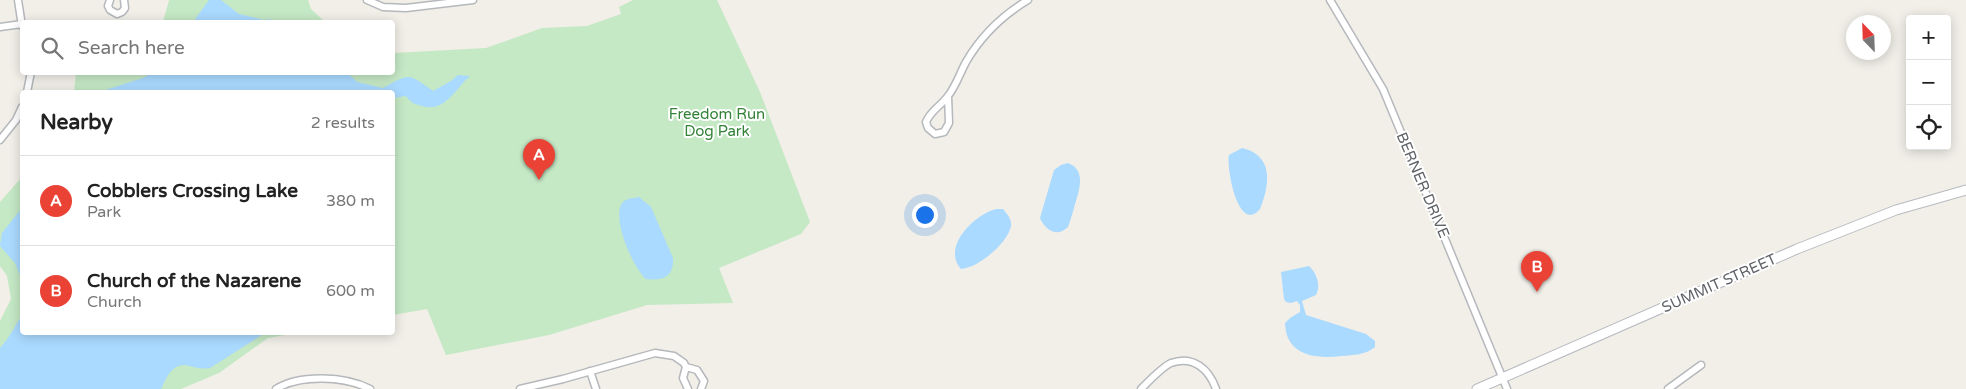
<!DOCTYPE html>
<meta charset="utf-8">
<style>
:root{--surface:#fff;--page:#f2f2f2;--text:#222;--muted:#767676;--line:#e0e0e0;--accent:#ea4335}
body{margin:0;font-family:"Varela Round",sans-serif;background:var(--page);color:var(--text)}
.controls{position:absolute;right:15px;top:15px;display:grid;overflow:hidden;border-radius:5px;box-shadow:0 2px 12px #0003}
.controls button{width:45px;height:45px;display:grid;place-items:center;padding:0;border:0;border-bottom:1px solid var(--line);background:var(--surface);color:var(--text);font:25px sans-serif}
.compass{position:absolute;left:1846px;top:15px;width:45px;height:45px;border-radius:50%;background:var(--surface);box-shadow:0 2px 12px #0003;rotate:337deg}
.you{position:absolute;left:924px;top:214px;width:18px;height:18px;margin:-12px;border:4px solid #fff;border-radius:50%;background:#1a73e8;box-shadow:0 0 0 8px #1a73e833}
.badge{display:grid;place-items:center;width:32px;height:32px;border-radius:50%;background:var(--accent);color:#fff;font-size:16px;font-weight:700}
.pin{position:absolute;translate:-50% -41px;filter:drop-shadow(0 1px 2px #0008)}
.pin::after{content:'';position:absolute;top:26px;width:18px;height:15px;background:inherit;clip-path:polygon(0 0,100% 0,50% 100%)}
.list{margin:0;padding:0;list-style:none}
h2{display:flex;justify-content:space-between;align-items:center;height:65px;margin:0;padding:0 20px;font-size:21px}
h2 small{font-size:16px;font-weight:400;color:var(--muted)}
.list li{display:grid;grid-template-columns:32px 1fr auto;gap:15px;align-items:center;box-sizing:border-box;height:90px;padding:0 20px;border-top:1px solid var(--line)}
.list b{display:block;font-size:19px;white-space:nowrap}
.list p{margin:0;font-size:16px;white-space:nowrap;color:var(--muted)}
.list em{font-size:16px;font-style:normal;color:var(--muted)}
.icon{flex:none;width:28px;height:28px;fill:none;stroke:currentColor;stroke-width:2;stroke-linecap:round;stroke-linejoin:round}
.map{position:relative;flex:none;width:1966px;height:389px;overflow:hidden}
.search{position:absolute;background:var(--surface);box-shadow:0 2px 12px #0003;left:20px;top:20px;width:375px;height:55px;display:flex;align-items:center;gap:12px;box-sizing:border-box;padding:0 18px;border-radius:5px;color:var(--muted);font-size:19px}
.panel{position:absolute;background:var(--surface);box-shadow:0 2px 12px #0003;left:20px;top:90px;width:375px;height:245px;border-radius:5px}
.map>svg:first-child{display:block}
</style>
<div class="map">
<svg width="1966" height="389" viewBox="0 0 1966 389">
<rect width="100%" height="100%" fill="#f1efe8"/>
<g fill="#c5e8c5">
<polygon points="169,0 308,0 311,9 325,22 163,22"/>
<polygon points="633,0 717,0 760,92 810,222 801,234 719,268 733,303 647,305 549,335 446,355 427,309 393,315 392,92 74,92 76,73 392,72 393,53 486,48 542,28 587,26 621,14 619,7"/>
<polygon points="22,177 22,332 297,333 268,338 219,373 181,389 0,389 0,321 11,299 7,276 0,266 0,202"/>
</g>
<g fill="#aadaff">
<polygon points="209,0 221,0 239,14 264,20 270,19 275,22 193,22"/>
<path d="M151 73 298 72 308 75 312 73H348L357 82 383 88C411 73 407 73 433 91L451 81 458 75 470 76C455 89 445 113 422 106 414 104 411 103 406 96L393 98 392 92H99L143 78Z"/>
<path d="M1242 148C1275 156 1269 186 1260 209 1238 235 1226 167 1229 155Z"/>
<path d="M1068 163C1088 171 1078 193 1074 208 1072 215 1070 221 1068 227 1057 238 1045 230 1040 218L1054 170 1061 165Z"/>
<path d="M639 197 651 207 673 258C674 276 664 281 646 279 633 268 609 214 624 201 629 198 634 198 639 197Z"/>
<polygon points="22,208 22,280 15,263 0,246 2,233"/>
<path d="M996 209H1003C1007 214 1012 219 1011 226 1008 243 978 268 961 269 941 247 975 214 996 209Z"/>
<path d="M1309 266C1317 273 1321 286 1316 295L1302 301 1306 315 1366 334 1375 341V347C1365 355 1354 355 1341 356 1316 359 1286 356 1285 323L1290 318 1300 312V305L1297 301 1291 303 1286 302 1284 299 1281 272Z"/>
<path d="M22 315V332L265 333 210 368C202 369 197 368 190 366 173 361 167 377 161 389H0V348L8 338Z"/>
</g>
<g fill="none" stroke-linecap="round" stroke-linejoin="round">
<g stroke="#b5b8bc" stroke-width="9">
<g id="minor">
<polyline points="18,0 22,26"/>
<polyline points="110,0 108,6 110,10 117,14 122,12 125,8 124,0"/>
<polyline points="367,0 383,7 406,8 473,0"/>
<polyline points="1330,0 1383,89 1507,389"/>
<polyline points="0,27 22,24"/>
<polyline points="27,92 31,72"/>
<path d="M948 96 949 123 944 132 935 134 928 128 926 122C931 110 941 106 948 96 956 86 960 73 966 62 981 36 1003 15 1028 0"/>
<polyline points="0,140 16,120 22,107"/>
<polyline points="686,367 683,378 688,389"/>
<polyline points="590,371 596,389"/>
<path d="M276 389C300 374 345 376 370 389"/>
<polyline points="520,389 563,379 655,353 674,356 684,363 686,367 697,370 704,381 701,389"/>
<path d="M1141 389C1148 382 1162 367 1171 363 1193 355 1209 369 1216 389"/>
<polyline points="1668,389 1701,365"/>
</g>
</g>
<g stroke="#b6babf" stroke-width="11">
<polyline id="secondary" points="1477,389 1797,249 1896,210 1966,190"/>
</g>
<use href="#minor" stroke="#fff" stroke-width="6"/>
<use href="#secondary" stroke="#fff" stroke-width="9"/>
</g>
<g text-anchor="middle" stroke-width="4" stroke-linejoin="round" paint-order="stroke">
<g font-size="15" fill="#348238" stroke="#fff">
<text x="717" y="119">Freedom Run<tspan x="717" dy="17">Dog Park</tspan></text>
</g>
<g font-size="15" fill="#5f6368" stroke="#fff">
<text transform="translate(1423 185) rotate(67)" y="5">BERNER DRIVE</text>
<text transform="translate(1719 283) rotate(-24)" y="5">SUMMIT STREET</text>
</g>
</g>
</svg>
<div class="controls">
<button>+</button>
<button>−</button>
<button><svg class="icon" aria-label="locate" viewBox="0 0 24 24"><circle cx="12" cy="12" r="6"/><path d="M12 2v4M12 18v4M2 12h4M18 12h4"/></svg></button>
</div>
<svg class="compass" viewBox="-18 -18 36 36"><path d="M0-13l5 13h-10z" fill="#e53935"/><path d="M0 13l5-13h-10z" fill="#767676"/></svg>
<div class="you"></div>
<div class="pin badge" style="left:539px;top:180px">A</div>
<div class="pin badge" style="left:1537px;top:292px">B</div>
<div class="search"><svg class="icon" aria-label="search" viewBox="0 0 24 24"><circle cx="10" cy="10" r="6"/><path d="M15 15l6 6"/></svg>Search here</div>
<section class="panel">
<h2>Nearby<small>2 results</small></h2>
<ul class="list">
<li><span class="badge">A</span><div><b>Cobblers Crossing Lake</b><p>Park</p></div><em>380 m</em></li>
<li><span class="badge">B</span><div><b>Church of the Nazarene</b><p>Church</p></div><em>600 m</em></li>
</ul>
</section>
</div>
